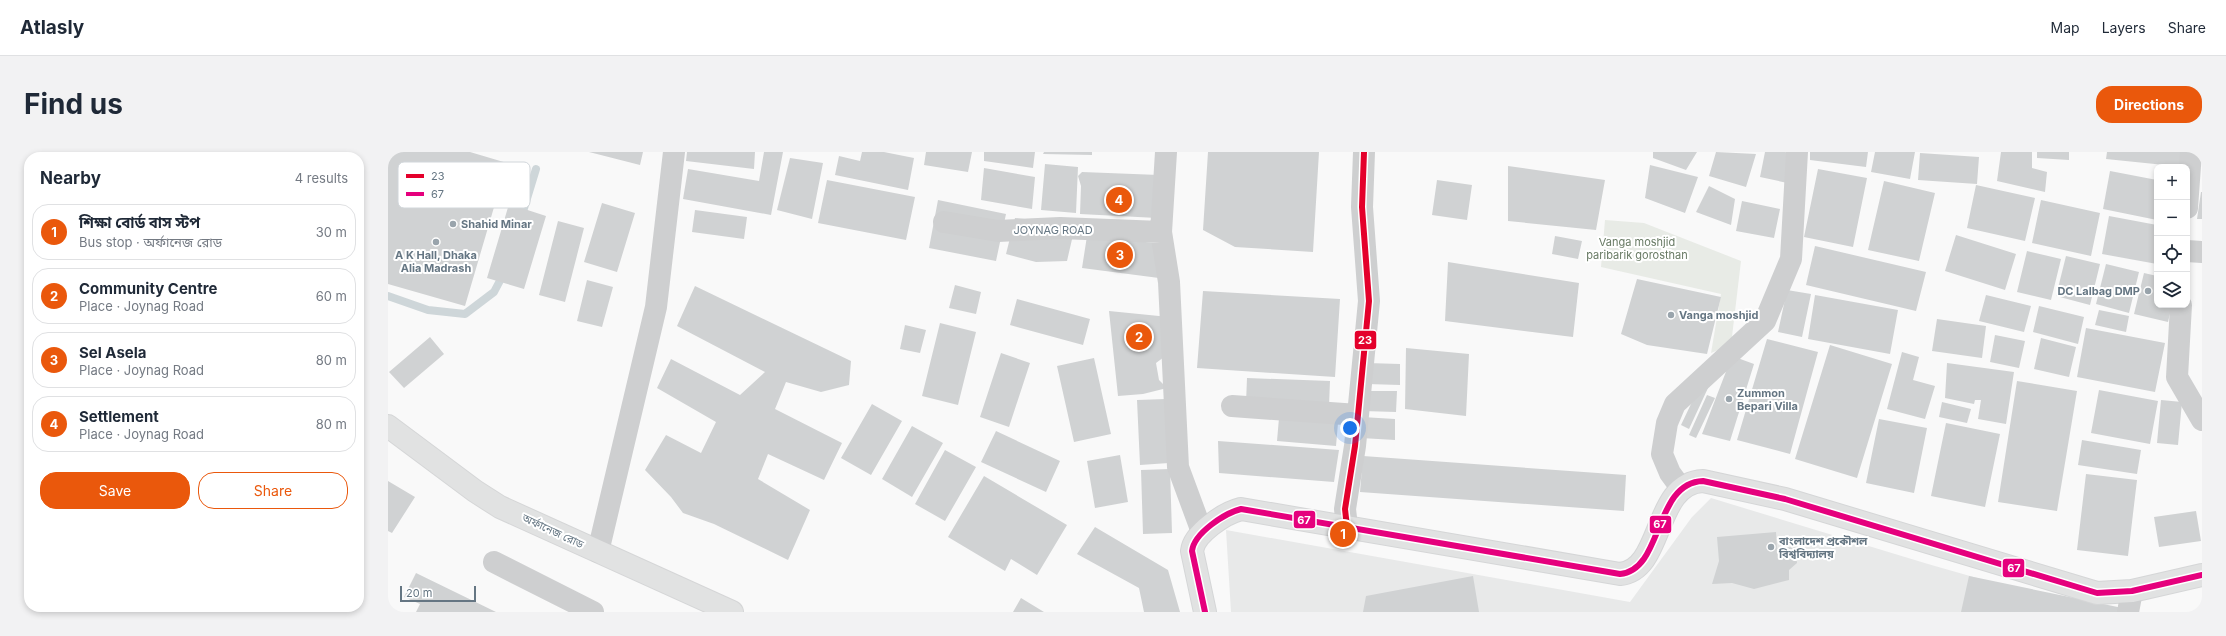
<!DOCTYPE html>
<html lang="en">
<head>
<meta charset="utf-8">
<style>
  body { margin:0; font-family:Inter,"Noto Sans Bengali",sans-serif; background:#f2f2f3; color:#1f2937 }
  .controls { position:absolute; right:12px; top:12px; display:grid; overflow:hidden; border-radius:8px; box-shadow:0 2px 6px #0003 }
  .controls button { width:36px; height:36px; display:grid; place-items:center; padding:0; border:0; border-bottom:1px solid #e0e1e3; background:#fff; color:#1f2937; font:20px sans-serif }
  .scale { position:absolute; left:12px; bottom:10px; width:76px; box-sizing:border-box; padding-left:4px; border:2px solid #657683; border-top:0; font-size:11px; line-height:14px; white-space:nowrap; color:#657683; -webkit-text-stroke:3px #fff; paint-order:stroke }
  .you { position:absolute; left:962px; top:276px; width:14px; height:14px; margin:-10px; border:3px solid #fff; border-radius:50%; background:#1a73e8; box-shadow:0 0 0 6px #1a73e833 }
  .badge { display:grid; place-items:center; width:26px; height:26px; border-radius:50%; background:#ea580c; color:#fff; font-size:13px; font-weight:700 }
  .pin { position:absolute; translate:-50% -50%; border:2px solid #fff; box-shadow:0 1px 4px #0006 }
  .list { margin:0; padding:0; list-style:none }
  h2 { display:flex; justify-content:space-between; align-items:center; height:52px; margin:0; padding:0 16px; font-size:17px }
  h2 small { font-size:13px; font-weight:400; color:#747a83 }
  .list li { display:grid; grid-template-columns:26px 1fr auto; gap:12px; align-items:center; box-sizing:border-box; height:56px; margin:0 8px 8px; padding:0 8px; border:1px solid #e0e1e3; border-radius:16px }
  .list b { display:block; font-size:15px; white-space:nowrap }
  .list p { margin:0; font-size:13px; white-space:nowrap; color:#747a83 }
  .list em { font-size:13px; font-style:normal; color:#747a83 }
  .actions { display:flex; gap:8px; padding:12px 16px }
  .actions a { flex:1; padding:9px 0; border:1px solid #ea580c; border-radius:16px; text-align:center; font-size:14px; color:#ea580c }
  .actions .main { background:#ea580c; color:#fff }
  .icon { flex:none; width:22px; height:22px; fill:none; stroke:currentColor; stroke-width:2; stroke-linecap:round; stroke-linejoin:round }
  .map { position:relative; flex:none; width:1814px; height:460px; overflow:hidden; border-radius:16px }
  header { display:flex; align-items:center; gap:24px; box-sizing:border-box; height:56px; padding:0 20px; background:#fff; border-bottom:1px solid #e0e1e3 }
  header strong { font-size:19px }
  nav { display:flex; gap:22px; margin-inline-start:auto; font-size:14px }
  .intro { display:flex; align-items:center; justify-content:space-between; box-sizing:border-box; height:96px; padding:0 24px }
  h1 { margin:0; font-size:28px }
  .button { padding:10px 18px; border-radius:16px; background:#ea580c; color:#fff; font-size:14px; font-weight:700 }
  main { display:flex; gap:24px; padding:0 24px }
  aside { flex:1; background:#fff; border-radius:16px; box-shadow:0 2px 6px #0003 }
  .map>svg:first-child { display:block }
</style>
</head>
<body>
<header>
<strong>Atlasly</strong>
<nav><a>Map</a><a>Layers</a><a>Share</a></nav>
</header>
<div class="intro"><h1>Find us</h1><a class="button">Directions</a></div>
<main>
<aside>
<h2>Nearby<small>4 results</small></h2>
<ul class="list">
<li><span class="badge">1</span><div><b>শিক্ষা বোর্ড বাস স্টপ</b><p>Bus stop · অর্ফানেজ রোড</p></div><em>30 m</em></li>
<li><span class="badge">2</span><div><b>Community Centre</b><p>Place · Joynag Road</p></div><em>60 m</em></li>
<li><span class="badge">3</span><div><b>Sel Asela</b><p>Place · Joynag Road</p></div><em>80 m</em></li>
<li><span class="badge">4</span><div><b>Settlement</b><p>Place · Joynag Road</p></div><em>80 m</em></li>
</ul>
<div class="actions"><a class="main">Save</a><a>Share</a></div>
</aside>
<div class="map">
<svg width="1814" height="460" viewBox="0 0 1814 460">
  <rect width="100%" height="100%" fill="#f9f9f9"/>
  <path fill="#e8e9e9" d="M1323 346 1540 412 1708 460H843L838 378 1242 450 1304 365Z"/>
  <path fill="#e8ebe6" d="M1217 68 1256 71 1353 109 1343 193 1323 201 1333 142 1213 115Z"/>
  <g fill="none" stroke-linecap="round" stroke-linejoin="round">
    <path stroke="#ced6d9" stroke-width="8" d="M133 66 148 17
      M0 144 40 158
      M40 158 77 162 106 140 116 121"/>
  </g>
  <path fill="#d0d2d3" d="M0 0H82L119 11 77 154 0 132Z
    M201 0H255L252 13Z
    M299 0H367L366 17 298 9Z
    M376 0H395L383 63 295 47 300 17 371 29Z
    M474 0H496L526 6 520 38 447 23 451 4 472 9Z
    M538 0H584L580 20 536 13Z
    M596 0H647L645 16 596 9Z
    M656 0H704V3L655 2Z
    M820 0H931L925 100 847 95 815 78Z
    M1265 0H1309L1298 18 1265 6Z
    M1328 0 1368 2 1358 35 1321 24Z
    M1377 0H1397L1415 4 1409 33 1372 25Z
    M1422 0H1480L1478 15 1422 8Z
    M1487 0H1527L1522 27 1483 20Z
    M1613 0H1644V16L1659 20 1657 40 1609 29Z
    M1649 0H1681V8L1649 6Z
    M1719 0H1798L1796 15 1718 7Z
    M1532 1 1591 5 1589 32 1530 28Z
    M402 6 435 11 424 67 389 58Z
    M657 12 690 15 688 61 653 58Z
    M1262 13 1310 25 1297 61 1257 46Z
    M1120 14 1217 28 1208 78 1120 69Z
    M596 16 647 25 644 57 593 48Z
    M1430 17 1479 26 1465 95 1416 85Z
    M1722 19 1769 28V68L1715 57Z
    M694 20 771 23 769 66 692 62 693 34 690 24Z
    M439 28 527 45 518 88 430 71Z
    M1049 28 1084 33 1079 68 1044 63Z
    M1496 29 1547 41 1531 109 1480 98Z
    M1588 33 1647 46 1637 89 1579 76Z
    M1321 34 1347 47 1343 73 1308 60Z
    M1813 40H1814V67H1809Z
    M550 48 618 62 608 109 541 96Z
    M1653 48 1712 61 1703 104 1644 91Z
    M1354 49 1392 57 1386 86 1348 79Z
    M214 51 247 61 229 120 196 110Z
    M121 52 158 64 136 137 99 126Z
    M307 58 359 65 356 87 304 80Z
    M1721 64 1769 73V112L1714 102Z
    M627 66 672 71 685 83 679 109 648 110 618 102Z
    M170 69 196 76 177 150 151 143Z
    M1568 83 1628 102 1617 138 1557 119Z
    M699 84 767 91 771 126 694 116Z
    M1167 84 1194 89 1190 107 1164 102Z
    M1427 94 1538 120 1528 159 1418 133Z
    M1639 99 1673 107 1663 148 1629 140Z
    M1678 104 1712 112 1702 153 1668 144Z
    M1060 110 1191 131 1185 185 1057 169Z
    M1718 112 1751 120 1741 161 1708 152Z
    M1756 121 1769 124V153H1784L1780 170 1746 162Z
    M1249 127 1333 145 1319 202 1259 193 1233 182Z
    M199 128 225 135 214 175 189 169Z
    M567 133 593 140 588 162 561 156Z
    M307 134 463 209 461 233 433 240 398 230 387 257 454 291 436 328 380 302 370 327 422 358 400 408 326 372 295 361 283 345 257 318 278 283 313 301 328 270 269 236 283 207 352 243 377 220 289 174Z
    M1399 138 1423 142 1414 185 1390 180Z
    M815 139 952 147 947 225 809 216Z
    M1427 143 1510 158 1502 202 1420 187Z
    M1598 143 1643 154 1636 180 1591 169Z
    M629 147 702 167 695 193 622 173Z
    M1651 154 1696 165 1690 192 1645 180Z
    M1711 158 1741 164 1738 180 1707 173Z
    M721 159 781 165 776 205 768 211 771 228 779 236 755 242 730 244Z
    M1549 167 1598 174 1594 206 1544 199Z
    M552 171 588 180 570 253 534 244Z
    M517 173 538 178 532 201 512 197Z
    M1698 176 1777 191 1767 240 1689 225Z
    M1607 183 1637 189 1631 216 1602 210Z
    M42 185 56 202 16 236 1 220Z
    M1653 186 1688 195 1681 225 1646 217Z
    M1379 187 1430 200 1402 302 1349 288Z
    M1442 193 1504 212 1469 326 1407 307Z
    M1018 196 1081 202 1078 264 1017 257Z
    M1514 200 1531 205 1525 228 1547 234 1537 267 1499 257Z
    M613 201 642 211 621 275 592 265Z
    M1344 204 1366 212 1342 289 1314 282Z
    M706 206 723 282 686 290 669 214Z
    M979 211 1012 212V233L979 232Z
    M1559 211 1626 220 1618 272 1590 267 1593 248H1587L1586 252 1557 246Z
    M859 226 942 229 941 254 858 251Z
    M1629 229 1689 239 1669 359 1610 350Z
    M1312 233 1320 236 1301 277 1293 273Z
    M1711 238 1770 249 1762 292 1703 281Z
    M976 239H1009L1008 260 975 259Z
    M1319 243 1327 246 1308 286 1301 283Z
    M778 247 781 311 752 313 749 248Z
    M1773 248 1794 250 1790 293 1769 291Z
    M1554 250 1583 257 1579 271 1551 265Z
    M484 252 514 269 483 323 453 306Z
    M974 265 1007 267V288L973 286Z
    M891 266 950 271 948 294 889 289Z
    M1491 267 1539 276 1526 341 1478 331Z
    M1558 271 1612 282 1597 355 1543 344Z
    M524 274 555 291 524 345 494 327Z
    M608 279 672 309 658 340 593 310Z
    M1694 288 1753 298 1749 322 1690 313Z
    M830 289 951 298 946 330 831 321Z
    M557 298 588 315 557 369 527 352Z
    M732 303 740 350 707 356 699 309Z
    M975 304 1238 323 1236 359 972 340Z
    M782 317 784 381 755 382 753 318Z
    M1698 322 1749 328 1740 404 1689 398Z
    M596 324 679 373 649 423 623 407 617 419 560 385Z
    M0 329 27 345 4 381 0 379Z
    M1808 359 1813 389 1771 395 1766 365Z
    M707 375 780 418 792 460H756L751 436 689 402Z
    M1388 380 1389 396 1407 395 1409 411 1401 418V428L1366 437 1344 431 1324 432 1331 409 1329 385Z
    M28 421 108 460H28L32 452 16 445Z
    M1085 424 1091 460H975L978 444Z
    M1581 424 1749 459V460H1573Z
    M633 446 656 460H625Z"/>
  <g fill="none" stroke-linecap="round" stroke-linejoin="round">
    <defs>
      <path id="secondary" d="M0 274 87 339 112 355 344 460
        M817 460 804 399C806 381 837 361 853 357L1232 422C1276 418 1265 331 1315 329L1397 347 1709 441 1744 439 1814 423"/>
    </defs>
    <use href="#secondary" stroke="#d5d6d7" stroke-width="24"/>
    <path stroke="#cecfd0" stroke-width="22" d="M778 0 773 80 781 130 790 315 814 380
      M1799 56 1803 0
      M556 70 610 79 672 76 773 80
      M1799 99 1814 100
      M1793 153 1789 225 1814 268
      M844 254 970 263
      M1293 336 1282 321 1274 302 1279 271 1287 252 1377 169 1403 107 1409 0
      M959 375 957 357 967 294 981 149 974 55 976 0
      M210 400 268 155 286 0
      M106 410 205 460
      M1740 460 1744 439"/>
    <use href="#secondary" stroke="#e1e2e2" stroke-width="22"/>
    <defs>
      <path id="bus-1" d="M959 375 957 357 967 294 981 149 974 55 976 0"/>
      <path id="bus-2" d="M817 460 804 399C806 381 837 361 853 357L1232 422C1276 418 1265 331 1315 329L1397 347 1709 441 1744 439 1814 423"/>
    </defs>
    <use href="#bus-1" stroke="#fff" stroke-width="9"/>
    <use href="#bus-2" stroke="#fff" stroke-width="9"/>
    <use href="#bus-1" stroke="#e4002b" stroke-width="6"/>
    <use href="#bus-2" stroke="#e5007d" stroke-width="6"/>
  </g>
  <g fill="#99a4ac" stroke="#fff" stroke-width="1.5">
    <circle cx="65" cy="72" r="4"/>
    <circle cx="48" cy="90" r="4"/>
    <circle cx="1760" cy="139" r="4"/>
    <circle cx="1283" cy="163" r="4"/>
    <circle cx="1341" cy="247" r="4"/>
    <circle cx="1383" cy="395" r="4"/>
  </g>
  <g text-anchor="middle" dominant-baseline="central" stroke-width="4" stroke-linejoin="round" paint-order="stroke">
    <g font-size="11" font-weight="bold" fill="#657683" stroke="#fff" text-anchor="start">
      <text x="73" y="72">Shahid Minar</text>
      <text x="48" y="103" text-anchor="middle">A K Hall, Dhaka<tspan x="48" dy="13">Alia Madrash</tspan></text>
      <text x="1752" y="139" text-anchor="end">DC Lalbag DMP</text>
      <text x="1291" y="163">Vanga moshjid</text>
      <text x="1349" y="241">Zummon<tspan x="1349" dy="13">Bepari Villa</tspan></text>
      <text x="1391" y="389">বাংলাদেশ প্রকৌশল<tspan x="1391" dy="13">বিশ্ববিদ্যালয়</tspan></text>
    </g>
    <g font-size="11" fill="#657683" stroke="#fff">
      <text x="665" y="78">JOYNAG ROAD</text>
      <text transform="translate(165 379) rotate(25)">অর্ফানেজ রোড</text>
    </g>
    <g font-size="11" fill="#687a64" stroke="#fff">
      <text x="1249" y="90">Vanga moshjid<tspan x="1249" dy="13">paribarik gorosthan</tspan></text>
    </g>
  </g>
  <rect x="10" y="10" width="132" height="46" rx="6" fill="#fff" stroke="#d1d6da" stroke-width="1"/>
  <rect x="18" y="22" width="18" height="4" fill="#e4002b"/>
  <rect x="18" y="40" width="18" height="4" fill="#e5007d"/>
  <g font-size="11" fill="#657683">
    <text x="43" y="28">23</text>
    <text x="43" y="46">67</text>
  </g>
  <g stroke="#fff" stroke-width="1.5">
    <rect x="966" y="178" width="23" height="20" rx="4" fill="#e4002b"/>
    <rect x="905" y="358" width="23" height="19" rx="4" fill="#e5007d"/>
    <rect x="1261" y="363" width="23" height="19" rx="4" fill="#e5007d"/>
    <rect x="1614" y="406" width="23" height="20" rx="4" fill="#e5007d"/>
  </g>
  <g font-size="11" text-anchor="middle" font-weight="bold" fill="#fff">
    <text x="977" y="192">23</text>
    <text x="916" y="372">67</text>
    <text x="1272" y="376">67</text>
    <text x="1626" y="420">67</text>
  </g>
</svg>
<div class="controls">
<button>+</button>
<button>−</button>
<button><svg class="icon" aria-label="locate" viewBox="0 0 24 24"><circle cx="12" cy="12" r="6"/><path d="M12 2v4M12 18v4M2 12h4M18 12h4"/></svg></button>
<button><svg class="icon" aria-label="layers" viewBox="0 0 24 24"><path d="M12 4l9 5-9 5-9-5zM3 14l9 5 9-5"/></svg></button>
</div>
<div class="scale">20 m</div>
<div class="you"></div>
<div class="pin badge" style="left:955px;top:382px">1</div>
<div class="pin badge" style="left:751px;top:185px">2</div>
<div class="pin badge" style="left:732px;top:103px">3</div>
<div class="pin badge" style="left:731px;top:48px">4</div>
</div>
</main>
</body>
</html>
